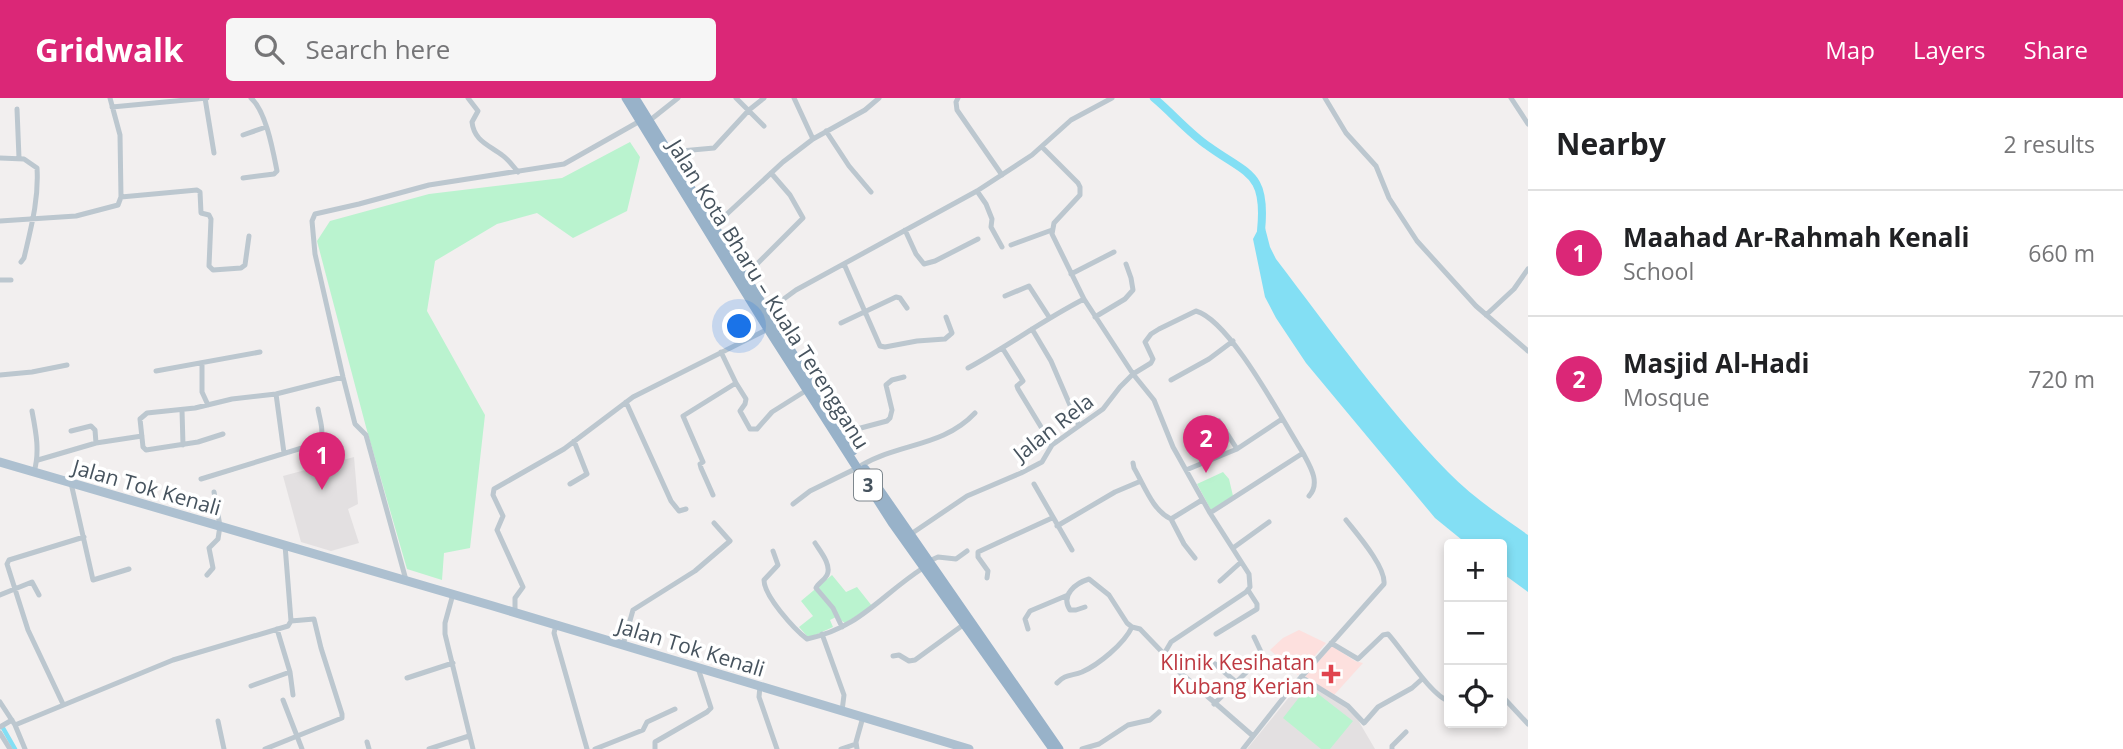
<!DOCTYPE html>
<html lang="en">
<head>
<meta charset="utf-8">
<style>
  body { margin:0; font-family:"Open Sans",sans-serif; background:#f6f6f6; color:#202124 }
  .controls { position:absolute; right:21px; bottom:21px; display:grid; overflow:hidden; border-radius:7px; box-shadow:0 4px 10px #0003 }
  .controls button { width:63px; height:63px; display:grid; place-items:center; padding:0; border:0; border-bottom:2px solid #e0e0e0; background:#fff; color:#202124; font:35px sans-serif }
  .you { position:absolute; left:740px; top:229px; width:24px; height:24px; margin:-18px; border:5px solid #fff; border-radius:50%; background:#1a73e8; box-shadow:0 0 0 10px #1a73e833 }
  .badge { display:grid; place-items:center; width:46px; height:46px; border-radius:50%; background:#db2777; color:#fff; font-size:23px; font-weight:700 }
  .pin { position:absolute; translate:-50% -58px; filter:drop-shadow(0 2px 4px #0008) }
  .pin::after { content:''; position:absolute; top:37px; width:24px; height:21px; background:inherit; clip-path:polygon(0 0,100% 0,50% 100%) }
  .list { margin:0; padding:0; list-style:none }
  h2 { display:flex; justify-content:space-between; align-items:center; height:91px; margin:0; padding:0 28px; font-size:30px }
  h2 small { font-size:23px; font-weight:400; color:#757577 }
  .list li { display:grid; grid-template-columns:46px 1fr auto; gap:21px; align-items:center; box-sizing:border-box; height:126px; padding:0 28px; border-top:2px solid #e0e0e0 }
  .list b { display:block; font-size:26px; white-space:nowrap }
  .list p { margin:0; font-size:23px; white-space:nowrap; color:#757577 }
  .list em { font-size:23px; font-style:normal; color:#757577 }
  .icon { flex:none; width:38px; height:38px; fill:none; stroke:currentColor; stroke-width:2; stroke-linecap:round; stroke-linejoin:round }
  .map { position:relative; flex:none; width:1528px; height:651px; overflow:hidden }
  header { display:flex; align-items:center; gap:42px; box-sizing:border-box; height:98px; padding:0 35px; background:#db2777; color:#fff }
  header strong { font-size:33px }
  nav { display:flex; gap:38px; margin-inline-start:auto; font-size:24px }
  .search { width:490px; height:63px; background:#f6f6f6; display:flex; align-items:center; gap:18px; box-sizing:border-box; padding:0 24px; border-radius:7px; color:#757577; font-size:26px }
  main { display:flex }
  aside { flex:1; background:#fff }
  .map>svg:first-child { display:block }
</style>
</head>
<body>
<header>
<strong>Gridwalk</strong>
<div class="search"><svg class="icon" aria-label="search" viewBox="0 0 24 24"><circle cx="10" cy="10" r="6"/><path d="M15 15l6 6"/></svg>Search here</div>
<nav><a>Map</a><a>Layers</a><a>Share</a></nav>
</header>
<main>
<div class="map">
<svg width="1528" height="651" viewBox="0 0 1528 651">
  <rect width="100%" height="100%" fill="#f2efef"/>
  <path fill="#e3e0e1" d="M354 359 358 406 348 411 359 445 331 453 301 444 283 378Z
    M1303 582 1348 610 1355 617 1375 651H1247Z"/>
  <path fill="#fde0de" d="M1299 532 1326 545 1298 577 1270 552 1283 540Z
    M1332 548 1355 563 1363 565 1334 597 1305 579Z"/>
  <path fill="#baf3cf" d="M630 44 640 59 627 113 573 140 537 115 497 126 435 163 427 213 485 317 470 450 444 455 442 482 407 471 366 329 317 143 330 123 429 96 562 80Z
    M1223 374 1229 381 1233 398 1211 412 1197 386Z
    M832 477 846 494 857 489 872 508 845 525 836 519 830 522 833 529 813 538H807L799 529 813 518 801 503Z
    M1308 588 1353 623 1330 651H1321L1283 620Z"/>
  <path fill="#83dff4" d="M1263 122 1270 149 1276 161C1331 233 1385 309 1448 374 1471 398 1501 418 1528 437V494L1502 475V446H1467L1435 420 1306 265 1276 220 1265 199 1253 141Z"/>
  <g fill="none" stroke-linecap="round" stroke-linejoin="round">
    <path stroke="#83dff4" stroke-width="4.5" d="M3 630 15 651"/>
    <path stroke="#83dff4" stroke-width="8" d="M1154 0C1171 14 1190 36 1208 48 1248 77 1267 74 1261 133"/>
    <path stroke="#bcc7cf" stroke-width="5" d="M205 0 214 55
      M468 0 478 13 472 24C474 43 489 47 502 57 508 61 513 68 518 74
      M736 0 764 28
      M794 0 813 41
      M958 0 956 4 957 12 1002 77
      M1325 0 1346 35 1376 68 1389 100 1417 143 1476 208 1528 253
      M1511 0 1528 26
      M112 9 207 0
      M17 11 19 60
      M649 23 678 0
      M826 33 849 68 871 94
      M243 37 266 29
      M1042 49 1078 85 1080 89V97L1054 125 1052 136 1084 201 1133 276 1154 302 1173 349 1210 415
      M670 56 681 53 714 50 749 12 764 0
      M0 60 24 61 37 70C39 101 31 130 24 160L21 164
      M243 80 274 76 277 73C273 53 266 13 251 0
      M977 93 986 106 992 121 991 129 1002 149
      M121 99 197 92 200 94 201 115 209 117 211 121 209 168 213 172 241 170 245 167 249 138
      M0 123 76 118 118 107 121 99 120 37 110 0
      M714 128 783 64 813 41 865 12 879 0
      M905 132 916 156 924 166 935 163 978 141
      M1011 147 1052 132
      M844 166 880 248 885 249 917 243 945 241 952 235 946 219
      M1071 176 1114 154
      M745 178 803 120 790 97 771 75
      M0 182H11
      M1005 198 1029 188 1049 219
      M766 214 796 192 977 93 1032 57 1071 22 1112 0
      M1486 217 1514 191 1528 171
      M1095 219 1125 201 1133 192 1131 180 1126 166
      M841 225 896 199 900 200 907 210
      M1032 231 1051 263 1079 328
      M1003 251 1023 283 1017 288 1018 291 1052 347
      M721 254 736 285 746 301 745 306 740 313 750 331H757L772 314 807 292
      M202 265V294L208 307
      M968 270C1008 248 1043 222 1084 201
      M156 273 260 254
      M0 277 32 274 67 267
      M1171 282 1209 261 1233 243
      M276 296 284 355
      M626 304 671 403 679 413 686 411
      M182 312 183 347
      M32 313C36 334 40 354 34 374
      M1219 323 1237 351
      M71 333 91 328 95 332 96 345
      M842 335 887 323 890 320 892 312 886 287 892 282 904 279
      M223 336 198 344 146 352 143 349 140 321 147 315 195 310 232 301 276 296 343 279
      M38 362 96 345 142 338
      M1133 365 1134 370C1144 387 1153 413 1171 421L1202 402
      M862 367C899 345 943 349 975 315
      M1186 372 1237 351 1282 321
      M201 381 315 346C327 338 320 324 318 311
      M71 385 93 482 129 471
      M570 386 587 376 574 343
      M1034 386 1072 452
      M713 397 701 370 700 366 703 364 683 318 736 285
      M793 406 810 393 857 370
      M1171 421 1184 446 1195 460
      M1057 428 1115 394 1141 383
      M911 436 967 398 1021 375 1042 364 1052 347 1103 311 1120 289 1133 276 1151 265 1153 261 1145 244 1151 236 1159 231 1196 213C1231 223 1282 322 1303 355 1310 368 1321 385 1309 398
      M815 445C820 453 832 467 827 477 824 483 818 485 816 490L833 510 842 529
      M1233 450 1269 424
      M773 453 778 467 764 482C764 498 794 531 807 541 860 530 881 497 923 470
      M927 464 938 459 956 461 967 453
      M207 477 213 470 209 450 218 441 220 428 214 394
      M987 480 988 473 978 459V454L1052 420
      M406 482 366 337 355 326 343 279 315 156 312 123 315 116 359 106 429 87 564 66 640 23
      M1220 483 1241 464
      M453 496 445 525V536L473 651
      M0 497 32 484 39 497
      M1085 509 1076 512H1070C1060 497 1076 485 1089 481L1109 497 1127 525 1132 529 1140 531 1164 556
      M515 514V500L523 489 497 432 503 418 493 397 494 391 564 351 633 299 768 231
      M556 527 554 535 587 651
      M277 531 290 574 293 597
      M1028 531 1025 521 1030 513 1068 497
      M822 536 844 597 842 613
      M1216 536 1257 511V506L1248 492
      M1331 545 1358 561 1383 537 1388 536C1402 551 1432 599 1449 603
      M623 547 633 512 695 473 730 443 714 425
      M893 558 899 557 909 563 915 562 963 527
      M1215 566 1237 585
      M1301 579 1348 608 1364 625 1378 609 1412 590 1422 581
      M407 580 453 565
      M1057 585C1065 576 1072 578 1082 574 1098 567 1124 546 1132 529
      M251 588 290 574
      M760 588 759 599 777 651
      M1502 598 1528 626
      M283 602 302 651
      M0 604 15 627 25 651
      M63 606 28 532 7 466 9 462 84 439
      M1214 606 1263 558 1254 539
      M218 623 224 651
      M15 627 173 562 288 528 291 523 285 447
      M0 629 12 622
      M0 635 10 651
      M1253 638 1168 564 1164 556 1171 544 1246 494 1250 489 1249 476 1210 415 1303 355
      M367 644 369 651
      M265 651 342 620V616L321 550 314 521 291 523
      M429 651 469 638
      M595 651 643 632 647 624 675 611
      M655 651V644L707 614 711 610 698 570
      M841 651 856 646
      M857 651 856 644 863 619
      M1082 651 1099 646 1128 627 1150 622 1159 614
      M1243 651 1288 594 1384 486C1386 469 1357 436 1346 422
      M1392 651V648L1406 634"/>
    <path stroke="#adc0d0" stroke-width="9" d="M0 364 493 508 969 651"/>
    <path stroke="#98b2c9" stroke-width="9" d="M626 0 768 231 893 426 1053 651
      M635 0 853 353
      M865 371 1059 651"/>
  </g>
  <path fill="#e0444e" stroke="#fff" stroke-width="2.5" d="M1327.5 565.5h7v7h7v7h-7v7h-7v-7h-7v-7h7z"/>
  <g text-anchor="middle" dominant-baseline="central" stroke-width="7" stroke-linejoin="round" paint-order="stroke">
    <rect fill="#fff" stroke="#7e878e" stroke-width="2" x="854" y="371.5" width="28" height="31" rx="5"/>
    <g font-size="19" font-weight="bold" fill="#46535e">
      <text x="868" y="387">3</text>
    </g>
    <g font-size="21" fill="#46535e" stroke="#fff">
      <text transform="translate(769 196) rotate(58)">Jalan Kota Bharu – Kuala Terengganu</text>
      <text transform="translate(1053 329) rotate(-38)">Jalan Rela</text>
      <text transform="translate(147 389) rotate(16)">Jalan Tok Kenali</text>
      <text transform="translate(691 549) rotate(17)">Jalan Tok Kenali</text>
    </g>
    <g font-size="21" fill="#be3a42" stroke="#fff" text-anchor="end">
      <text x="1315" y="564">Klinik Kesihatan<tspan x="1315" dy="24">Kubang Kerian</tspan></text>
    </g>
  </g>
</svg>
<div class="controls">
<button>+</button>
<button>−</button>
<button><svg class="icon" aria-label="locate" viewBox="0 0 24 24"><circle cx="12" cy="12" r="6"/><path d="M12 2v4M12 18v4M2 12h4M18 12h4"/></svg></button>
</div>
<div class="you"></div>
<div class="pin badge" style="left:322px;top:392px">1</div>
<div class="pin badge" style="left:1206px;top:375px">2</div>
</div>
<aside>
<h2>Nearby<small>2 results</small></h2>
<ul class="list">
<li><span class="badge">1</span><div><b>Maahad Ar-Rahmah Kenali</b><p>School</p></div><em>660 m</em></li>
<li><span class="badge">2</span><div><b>Masjid Al-Hadi</b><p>Mosque</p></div><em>720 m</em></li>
</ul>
</aside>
</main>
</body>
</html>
